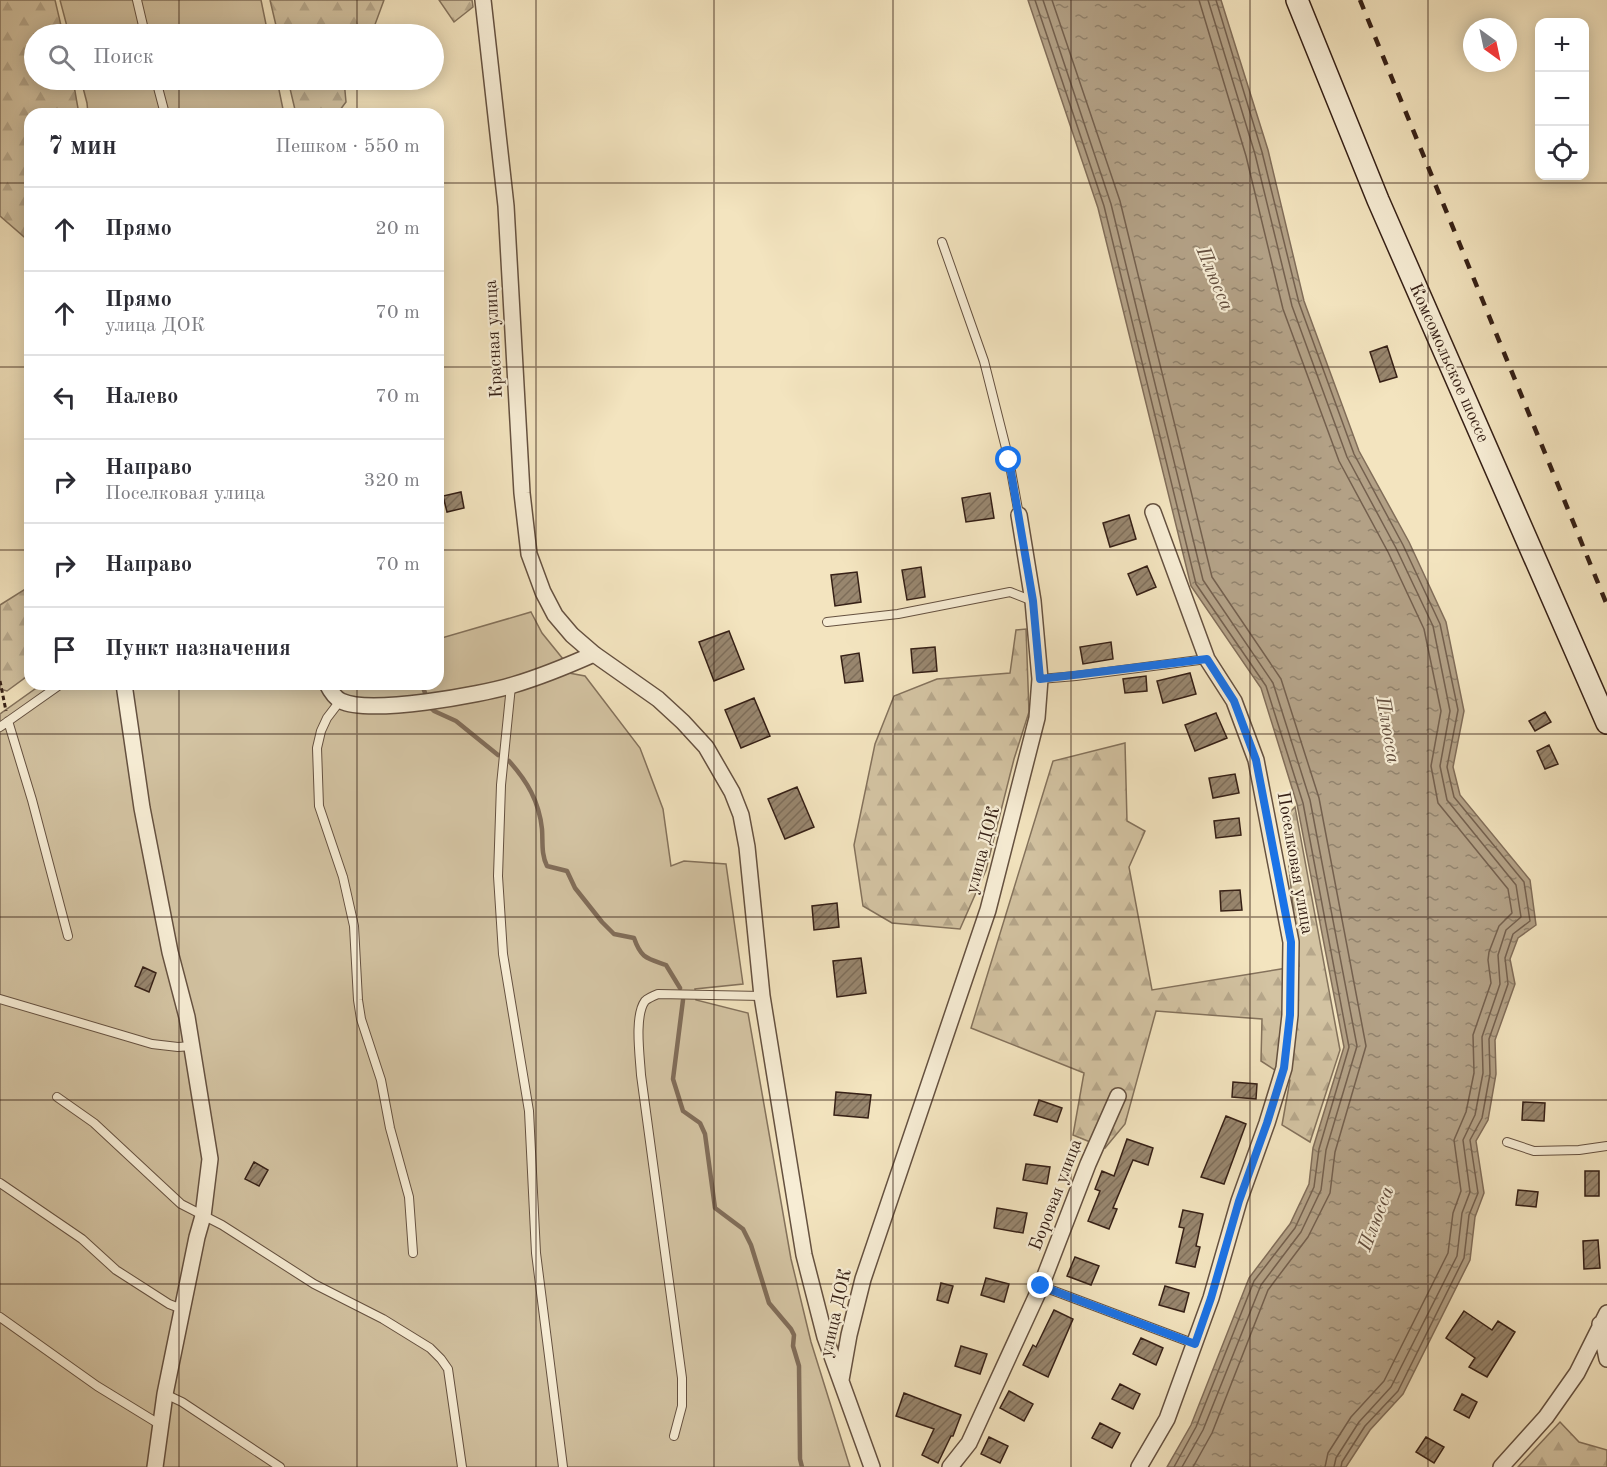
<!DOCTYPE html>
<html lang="ru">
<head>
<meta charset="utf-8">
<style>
  body { margin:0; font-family:"Old Standard TT",serif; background:#f2f2f3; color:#2b2b33 }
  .controls { position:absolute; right:18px; top:18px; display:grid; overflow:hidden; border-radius:12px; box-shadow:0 3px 15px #0003 }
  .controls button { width:54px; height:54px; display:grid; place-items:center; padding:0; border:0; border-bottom:2px solid #e1e1e2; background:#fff; color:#2b2b33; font:30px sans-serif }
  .compass { position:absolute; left:1463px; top:18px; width:54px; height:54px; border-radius:50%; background:#fff; box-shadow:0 3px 15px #0003; rotate:147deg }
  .stop { position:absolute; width:18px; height:18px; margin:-14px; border:4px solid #1a73e8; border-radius:50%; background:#fff }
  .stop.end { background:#1a73e8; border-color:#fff; box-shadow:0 2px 6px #0008 }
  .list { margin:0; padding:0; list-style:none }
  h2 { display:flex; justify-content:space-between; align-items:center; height:78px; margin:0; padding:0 24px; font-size:26px }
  h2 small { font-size:20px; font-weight:400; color:#7c7c81 }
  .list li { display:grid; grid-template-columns:39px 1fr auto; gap:18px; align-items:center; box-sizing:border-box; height:84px; padding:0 24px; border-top:2px solid #e1e1e2 }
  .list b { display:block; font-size:22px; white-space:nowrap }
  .list p { margin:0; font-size:20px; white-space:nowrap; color:#7c7c81 }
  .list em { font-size:20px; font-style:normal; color:#7c7c81 }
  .icon { flex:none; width:33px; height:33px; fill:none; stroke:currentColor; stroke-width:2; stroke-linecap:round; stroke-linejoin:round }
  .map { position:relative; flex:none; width:1607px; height:1467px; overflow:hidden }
  .search { position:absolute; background:#fff; box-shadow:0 3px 15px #0003; left:24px; top:24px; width:420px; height:66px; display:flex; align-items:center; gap:15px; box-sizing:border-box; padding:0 21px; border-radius:33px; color:#7c7c81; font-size:22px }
  .panel { position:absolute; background:#fff; box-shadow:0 3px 15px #0003; left:24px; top:108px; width:420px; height:582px; border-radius:18px }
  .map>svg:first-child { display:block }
</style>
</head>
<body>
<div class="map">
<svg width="1607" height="1467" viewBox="0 0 1607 1467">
  <defs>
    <pattern id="forest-firs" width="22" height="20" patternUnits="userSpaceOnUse" patternTransform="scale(1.5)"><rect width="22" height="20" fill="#d3c3a2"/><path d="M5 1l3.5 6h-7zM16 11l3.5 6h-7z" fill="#b6a78b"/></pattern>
    <pattern id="water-ripples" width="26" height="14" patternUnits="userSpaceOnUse" patternTransform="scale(1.5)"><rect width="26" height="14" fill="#b3a186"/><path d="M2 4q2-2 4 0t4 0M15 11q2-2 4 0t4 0" fill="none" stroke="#92836d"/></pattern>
    <pattern id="building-hatch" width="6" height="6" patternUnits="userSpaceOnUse" patternTransform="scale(1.5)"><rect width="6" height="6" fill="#98866e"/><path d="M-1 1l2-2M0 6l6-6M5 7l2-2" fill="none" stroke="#7d6d59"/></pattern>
  </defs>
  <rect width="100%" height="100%" fill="#f3e4bf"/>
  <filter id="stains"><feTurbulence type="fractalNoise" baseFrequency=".00333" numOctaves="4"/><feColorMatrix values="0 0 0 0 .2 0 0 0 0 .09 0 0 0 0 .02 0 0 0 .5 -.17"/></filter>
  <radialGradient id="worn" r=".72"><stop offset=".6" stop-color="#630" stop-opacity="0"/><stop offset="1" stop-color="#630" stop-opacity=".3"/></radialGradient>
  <path fill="url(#forest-firs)" stroke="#84725c" stroke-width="1.5" d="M0 0H55L63 34H34V80H73L79 114H30V242L0 216Z
    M270 0H384L373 30 358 34H278Z
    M439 0H472L473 7 454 22Z
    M288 80H344L346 102 337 114H296Z
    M30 586V674L7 691 0 689V605Z
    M1026 629 1029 712 1014 759 986 870 960 929 892 923 863 906 854 845 875 744 894 696 937 679 1010 673 1016 630Z
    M1125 743 1127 821 1145 831 1129 867 1152 990 1299 966 1284 818 1295 807 1340 1050 1310 1142 1282 1125 1290 1080 1261 1061 1262 1019 1156 1011 1125 1124 1105 1148 1073 1135 1084 1073 971 1028 1053 761Z
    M1560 1422 1579 1442 1607 1450V1467H1518Z"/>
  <path fill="#d3c3a2" stroke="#84725c" stroke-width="1.5" d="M60 0H261L268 34H69Z
    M81 80H277L284 114H88L87 103Z
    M531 612 542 633 563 659 569 673 585 676 640 748 663 809 671 866 684 861 726 864 743 984 695 989 696 1000 748 1013 791 1259 811 1342 850 1467H0V714L42 684H438V639Z"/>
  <path fill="url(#water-ripples)" stroke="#816d59" stroke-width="1.5" d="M1028 0H1221L1268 150 1304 301 1359 451 1409 542 1446 622 1464 711 1453 767 1460 795 1530 880 1536 925 1518 938 1510 959 1515 984 1495 1040 1496 1074 1488 1120 1476 1141 1484 1193 1475 1217 1470 1260 1403 1394 1370 1430 1346 1467H1167L1191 1425 1249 1278 1290 1224 1309 1184 1313 1148 1344 1047 1297 804 1261 688 1191 586 1098 208Z"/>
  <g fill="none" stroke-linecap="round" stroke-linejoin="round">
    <path stroke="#74604e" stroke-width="1.5" d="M1035 0 1104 206 1196 584 1266 686 1303 803 1349 1047 1319 1149 1314 1187 1295 1228 1254 1281 1196 1427 1174 1467
      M1043 0 1111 204 1203 580 1273 683 1310 800 1357 1046 1326 1150 1321 1190 1301 1232 1261 1285 1203 1430 1182 1467
      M1052 0 1120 201 1212 577 1281 679 1319 798 1366 1046 1335 1152 1330 1193 1308 1237 1268 1290 1212 1433 1193 1467
      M1199 0 1246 156 1283 309 1339 461 1388 552 1424 629 1441 711 1431 766 1438 803 1508 889 1512 913 1499 926 1489 952 1488 960 1491 983 1473 1035 1474 1073 1466 1112 1454 1140 1461 1191 1453 1213 1448 1253 1384 1381 1351 1417 1328 1453 1325 1467
      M1208 0 1255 154 1292 306 1347 457 1396 548 1433 626 1450 711 1440 766 1447 800 1516 885 1521 917 1506 930 1498 955 1500 984 1482 1037 1483 1073 1475 1115 1463 1140 1470 1192 1462 1213 1457 1256 1391 1387 1359 1422 1336 1458 1334 1467
      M1216 0 1262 152 1299 303 1354 454 1403 545 1440 624 1458 710 1447 767 1454 797 1524 882 1530 921 1513 934 1505 958 1508 984 1489 1039 1490 1074 1482 1118 1470 1140 1478 1193 1469 1215 1464 1258 1398 1391 1365 1426 1342 1462 1341 1467"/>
    <path stroke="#816d59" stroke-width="4.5" d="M422 684 425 693
      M430 707 434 711 456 721 498 755
      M509 761C527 781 539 801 542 829 543 842 541 854 547 866L567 871 575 888 602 922 614 934 634 938C641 958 646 958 666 965L680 988
      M683 1000 673 1079 683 1111 700 1123 705 1134 715 1208 743 1229 751 1245 769 1303 791 1329 794 1335 793 1346 799 1366 800 1459 802 1467"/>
  </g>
  <path fill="url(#building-hatch)" stroke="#362016" stroke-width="1.5" d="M1387 346 1397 377 1380 382 1370 352Z
    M461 492 464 508 447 512 443 496Z
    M990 493 994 518 966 522 962 498Z
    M1129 515 1136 539 1110 547 1103 523Z
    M1147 566 1156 587 1137 595 1128 574Z
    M921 567 925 597 907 600 902 570Z
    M857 572 861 602 835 606 831 575Z
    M729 631 744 669 714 681 699 642Z
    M1111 642 1113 659 1083 664 1080 647Z
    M935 647 937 671 913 673 911 649Z
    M859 653 863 681 845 683 841 656Z
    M1190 673 1196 694 1163 703 1157 681Z
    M1146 676 1147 691 1125 693 1123 679Z
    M754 698 770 736 741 748 725 710Z
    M1545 712 1551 722 1535 731 1529 721Z
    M1216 713 1227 738 1195 751 1185 725Z
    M1549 745 1558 764 1545 769 1537 751Z
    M1235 774 1239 793 1213 798 1209 778Z
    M797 787 814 827 785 839 768 799Z
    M1239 818 1241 835 1216 838 1214 821Z
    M1240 890 1242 910 1221 911 1220 891Z
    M837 903 839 927 814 930 812 906Z
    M861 958 866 993 837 997 833 961Z
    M143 967 156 973 149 992 135 986Z
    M1233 1082 1257 1084 1256 1099 1232 1097Z
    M836 1092 871 1095 868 1118 834 1115Z
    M1039 1100 1062 1108 1057 1122 1034 1115Z
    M1523 1102 1545 1103 1544 1121 1522 1120Z
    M1226 1116 1246 1124 1224 1184 1201 1177Z
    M1127 1139 1153 1148 1148 1165 1133 1160 1113 1208 1117 1209 1109 1229 1088 1221 1100 1191 1095 1189 1102 1171 1114 1176Z
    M254 1162 268 1170 259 1186 245 1179Z
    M1026 1164 1050 1167 1047 1184 1023 1180Z
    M1585 1171H1599V1196H1585Z
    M1518 1190 1538 1192 1536 1207 1516 1205Z
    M997 1208 1027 1213 1023 1233 994 1228Z
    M1183 1210 1203 1214 1196 1246 1200 1247 1195 1267 1176 1263 1184 1228 1179 1227Z
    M1598 1240 1600 1268 1584 1269 1583 1241Z
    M1075 1257 1099 1266 1091 1285 1067 1276Z
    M986 1278 1009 1284 1004 1302 981 1295Z
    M941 1283 953 1286 948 1303 937 1300Z
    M1165 1286 1189 1293 1184 1312 1159 1305Z
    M1054 1310 1073 1319 1048 1377 1023 1365 1033 1345 1036 1347Z
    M1464 1311 1492 1330 1498 1321 1515 1332 1487 1377 1469 1367 1475 1358 1446 1338Z
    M1141 1338 1163 1348 1156 1365 1133 1354Z
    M961 1346 987 1354 980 1374 955 1366Z
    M1120 1384 1140 1394 1133 1409 1112 1399Z
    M1009 1391 1033 1404 1024 1421 1000 1408Z
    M904 1393 961 1415 953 1436H951L938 1463 922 1455 934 1429 896 1416Z
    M1462 1394 1477 1402 1469 1418 1454 1410Z
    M1100 1423 1120 1433 1112 1448 1092 1438Z
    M989 1437 1008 1446 1000 1463 981 1454Z
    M1426 1437 1444 1447 1434 1463 1416 1452Z"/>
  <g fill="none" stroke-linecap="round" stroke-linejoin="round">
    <defs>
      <path id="service" d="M137 0 145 34
        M156 80 165 114
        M942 242 984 361 1009 460 1019 515
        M827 622 898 614 1010 592 1033 601
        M1040 679 1076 676 1207 659
        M511 686 501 785 498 876 503 954 529 1111 536 1253 563 1467
        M340 701 327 718 321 731 317 748 319 806 343 877 354 926 358 1000 361 1019 381 1080 390 1128 409 1197 413 1253
        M8 721 32 800 68 936
        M0 727 61 684
        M0 999 152 1044 178 1047 192 1046
        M57 1097 94 1123 181 1204 222 1225 314 1284 383 1319 430 1348 441 1359 448 1369 462 1467
        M1507 1142 1534 1151 1579 1150 1607 1146
        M0 1183 82 1239 116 1270 169 1304 182 1309
        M1041 1286 1195 1344
        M0 1317 97 1386 159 1424
        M165 1394 182 1402 280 1467
        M674 1436 682 1406V1378L641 1075C640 1057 634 1016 645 1001 648 998 653 996 658 994L762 996"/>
      <path id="minor" d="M483 0 506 206 522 493 529 554 543 592 555 615 572 635 594 654 658 699 683 722 706 747 732 792 741 815 747 847 762 996 804 1255 825 1337 872 1467
        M124 684 142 808 170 952 187 1017 210 1159 203 1216 197 1237 165 1394 155 1467
        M327 684C330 690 335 698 341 701 370 715 481 695 513 685 540 677 567 666 594 654
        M1600 1324 1607 1359
        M841 1380 849 1335 863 1279 988 910 1037 718 1040 679 1033 601 1019 515
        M950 1467 969 1443 1041 1286 1088 1164 1118 1096
        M1139 1467 1167 1419 1211 1298 1239 1201 1267 1123 1284 1068 1290 1015 1291 942 1256 760 1234 701 1207 659 1153 512
        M1501 1467 1546 1417 1577 1373 1607 1313"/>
      <path id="secondary" d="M1297 0 1378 200 1607 723"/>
    </defs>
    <use href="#service" stroke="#655140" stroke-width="10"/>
    <use href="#minor" stroke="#655140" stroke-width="18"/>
    <use href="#secondary" stroke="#362016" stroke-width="24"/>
    <path stroke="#362016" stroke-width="3" stroke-dasharray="4.5 3" stroke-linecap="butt" d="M0 681 6 711"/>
    <use href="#service" stroke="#f7edd5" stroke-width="8"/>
    <use href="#minor" stroke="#f7edd5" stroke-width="15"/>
    <use href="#secondary" stroke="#f7edd5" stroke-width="21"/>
    <path stroke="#362016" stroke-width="4.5" stroke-dasharray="10 10" stroke-linecap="butt" d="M1360 0 1607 605"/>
  </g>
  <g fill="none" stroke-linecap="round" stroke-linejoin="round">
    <path stroke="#1a73e8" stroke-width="8" d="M1009 460 1033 601 1040 679 1207 659 1234 701 1256 760 1291 942 1290 1015 1284 1068 1267 1123 1239 1201 1211 1298 1195 1344 1041 1286"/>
  </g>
  <path fill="none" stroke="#362016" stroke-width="1.5" stroke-opacity="0.55" d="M179 0V34M357 0V34M536 0V1467M714 0V1467M893 0V1467M1071 0V1467M1250 0V1467M1428 0V1467M179 80V114M357 80V114M0 183H30M438 183H1607M0 367H30M438 367H1607M0 550H30M438 550H1607M179 684V1467M357 684V1467M0 734H1607M0 917H1607M0 1100H1607M0 1284H1607"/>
  <g text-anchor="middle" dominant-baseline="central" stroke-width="4.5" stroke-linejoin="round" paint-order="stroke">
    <g font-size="18" fill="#362016" stroke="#f7edd5">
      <text transform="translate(494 339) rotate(-93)">Красная улица</text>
      <text transform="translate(1449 363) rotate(66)">Комсомольское шоссе</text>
      <text transform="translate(983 850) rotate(-75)">улица ДОК</text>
      <text transform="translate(1295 863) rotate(80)">Поселковая улица</text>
      <text transform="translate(1056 1195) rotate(-69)">Боровая улица</text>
      <text transform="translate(836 1313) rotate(-77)">улица ДОК</text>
    </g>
    <g font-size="20" font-style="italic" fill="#624d3d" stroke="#f7edd5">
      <text transform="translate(1214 279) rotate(67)">Плюсса</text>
      <text transform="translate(1387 730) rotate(80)">Плюсса</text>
      <text transform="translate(1377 1219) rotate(-69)">Плюсса</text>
    </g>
  </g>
  <rect width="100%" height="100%" filter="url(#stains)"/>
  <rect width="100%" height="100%" fill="url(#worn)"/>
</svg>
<div class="controls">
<button>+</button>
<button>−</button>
<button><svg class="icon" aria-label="locate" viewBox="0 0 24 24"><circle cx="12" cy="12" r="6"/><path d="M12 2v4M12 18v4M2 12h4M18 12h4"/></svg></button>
</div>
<svg class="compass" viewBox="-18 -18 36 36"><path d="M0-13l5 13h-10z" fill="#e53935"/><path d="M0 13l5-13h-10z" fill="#7c7c81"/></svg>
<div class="stop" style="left:1009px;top:460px"></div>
<div class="stop end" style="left:1041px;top:1286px"></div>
<div class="search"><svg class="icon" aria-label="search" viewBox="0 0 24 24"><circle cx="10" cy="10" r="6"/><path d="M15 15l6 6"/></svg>Поиск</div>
<section class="panel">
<h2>7 мин<small>Пешком · 550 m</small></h2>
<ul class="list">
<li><svg class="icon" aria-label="ahead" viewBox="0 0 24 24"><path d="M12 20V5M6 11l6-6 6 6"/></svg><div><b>Прямо</b></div><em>20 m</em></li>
<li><svg class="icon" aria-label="ahead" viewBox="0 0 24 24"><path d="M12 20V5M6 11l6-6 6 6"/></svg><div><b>Прямо</b><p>улица ДОК</p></div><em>70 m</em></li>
<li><svg class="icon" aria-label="left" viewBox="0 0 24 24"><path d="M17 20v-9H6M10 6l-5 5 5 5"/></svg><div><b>Налево</b></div><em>70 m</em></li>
<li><svg class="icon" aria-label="right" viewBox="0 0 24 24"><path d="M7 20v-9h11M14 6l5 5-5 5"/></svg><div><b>Направо</b><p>Поселковая улица</p></div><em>320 m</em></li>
<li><svg class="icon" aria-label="right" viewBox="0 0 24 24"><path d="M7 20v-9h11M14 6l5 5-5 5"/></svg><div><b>Направо</b></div><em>70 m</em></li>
<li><svg class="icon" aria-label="arrive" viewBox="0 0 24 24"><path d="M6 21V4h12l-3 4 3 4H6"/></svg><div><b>Пункт назначения</b></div></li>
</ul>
</section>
</div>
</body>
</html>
